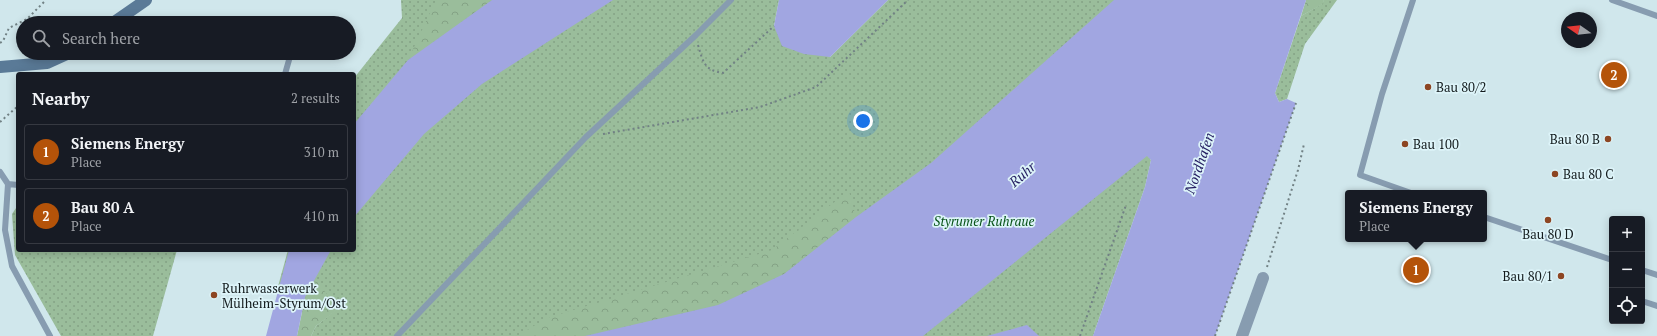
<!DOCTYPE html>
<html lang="en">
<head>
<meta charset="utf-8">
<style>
  body { margin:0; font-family:"PT Serif",serif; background:#20242c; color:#f1f3f6 }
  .controls { position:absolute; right:12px; bottom:12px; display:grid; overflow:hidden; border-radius:4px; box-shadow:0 2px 10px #0003 }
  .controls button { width:36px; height:36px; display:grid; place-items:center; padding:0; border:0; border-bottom:1px solid #363941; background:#171b24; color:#f1f3f6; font:20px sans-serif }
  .compass { position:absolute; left:1561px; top:12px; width:36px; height:36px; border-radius:50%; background:#171b24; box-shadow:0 2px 10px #0003; rotate:284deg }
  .you { position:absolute; left:863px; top:121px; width:14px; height:14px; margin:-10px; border:3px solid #fff; border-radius:50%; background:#1a73e8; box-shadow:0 0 0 6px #1a73e833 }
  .badge { display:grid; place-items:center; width:26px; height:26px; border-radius:50%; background:#b45309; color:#fff; font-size:13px; font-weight:700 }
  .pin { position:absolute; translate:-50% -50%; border:2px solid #fff; box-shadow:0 1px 4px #0006 }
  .popup { position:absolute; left:1345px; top:190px; width:142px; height:52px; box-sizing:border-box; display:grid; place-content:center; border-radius:4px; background:#171b24; filter:drop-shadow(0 1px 3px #0005); font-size:13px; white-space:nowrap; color:#9ea1a6 }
  .popup b { font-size:15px; color:#f1f3f6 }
  .popup::after { content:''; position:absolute; left:50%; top:100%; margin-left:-8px; border:8px solid transparent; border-top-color:#171b24 }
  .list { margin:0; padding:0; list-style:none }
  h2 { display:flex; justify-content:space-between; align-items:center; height:52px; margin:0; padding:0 16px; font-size:17px }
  h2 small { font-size:13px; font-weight:400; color:#9ea1a6 }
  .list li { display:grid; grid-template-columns:26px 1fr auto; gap:12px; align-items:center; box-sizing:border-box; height:56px; margin:0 8px 8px; padding:0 8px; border:1px solid #363941; border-radius:4px }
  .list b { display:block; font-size:15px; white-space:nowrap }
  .list p { margin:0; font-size:13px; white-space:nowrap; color:#9ea1a6 }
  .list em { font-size:13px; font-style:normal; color:#9ea1a6 }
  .icon { flex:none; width:22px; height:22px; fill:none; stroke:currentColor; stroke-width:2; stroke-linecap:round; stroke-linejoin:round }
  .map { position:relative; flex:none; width:1657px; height:336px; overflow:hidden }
  .search { position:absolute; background:#171b24; box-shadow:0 2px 10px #0003; left:16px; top:16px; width:340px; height:44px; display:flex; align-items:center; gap:10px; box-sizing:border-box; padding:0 14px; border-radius:22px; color:#9ea1a6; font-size:15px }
  .panel { position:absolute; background:#171b24; box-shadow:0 2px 10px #0003; left:16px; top:72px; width:340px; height:180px; border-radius:4px }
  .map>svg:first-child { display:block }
</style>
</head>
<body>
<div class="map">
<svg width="1657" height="336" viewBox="0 0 1657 336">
  <defs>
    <pattern id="grass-dots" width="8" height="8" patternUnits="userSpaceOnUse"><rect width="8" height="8" fill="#9abd9b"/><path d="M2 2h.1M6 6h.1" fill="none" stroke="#84a285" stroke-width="1.8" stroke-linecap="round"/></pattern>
    <pattern id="forest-crowns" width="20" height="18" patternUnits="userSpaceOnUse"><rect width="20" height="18" fill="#9abd9b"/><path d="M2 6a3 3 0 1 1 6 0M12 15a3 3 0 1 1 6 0" fill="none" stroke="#84a285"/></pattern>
  </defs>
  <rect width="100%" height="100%" fill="#d0e7ec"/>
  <path fill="url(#grass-dots)" d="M396 0H779L774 26 830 57 888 0H1239L1147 155 1151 160 1145 187 1093 336H311L316 326 337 309 277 290 288 250H354V78L402 18 401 0Z
    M1324 0H1337L1305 44 1287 99 1279 102 1275 93 1301 16 1322 4Z
    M18 205V250H177L153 336H61L15 255 12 214Z"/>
  <path fill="url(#forest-crowns)" d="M436 0H492L408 60Z
    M1306 0H1324L1323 4 1301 16Z
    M849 191 856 217 784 274 718 305 585 336H517L547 318 772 250Z
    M315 278 338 309 316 326 311 336H297L305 298Z"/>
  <path fill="#a1a6e1" d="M492 0H613L482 84 424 134 354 217V124L408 60Z
    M779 0H888L830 57 804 54 782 46 774 26Z
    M1114 0H1306L1275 93 1279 102 1287 99 1296 103 1215 336H1093L1145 187 1151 160 1147 156 923 336H585L718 305 784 274 856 217 931 163Z
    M289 250H331L305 297 297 336H266Z
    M1027 325 1039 336H987Z"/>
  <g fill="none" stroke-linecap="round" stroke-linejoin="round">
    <path stroke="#718184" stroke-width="2" stroke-dasharray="2 3" stroke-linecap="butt" d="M0 43 3 41 9 28 27 19 46 0
      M698 45C703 62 704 70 723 73L774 26
      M0 122 18 106
      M603 134 760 107 816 87 908 0
      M1267 267 1298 170 1304 144
      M1080 336 1126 205
      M1215 336 1296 103"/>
    <path stroke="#879cb0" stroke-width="6" d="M1612 0 1657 16
      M285 74 291 53
      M0 172 8 184 5 230 12 266 50 336
      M8 184 18 185
      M1411 193 1360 175 1382 94 1413 0
      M1484 217 1612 260
      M1642 270 1657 275
      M1642 301 1657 306
      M397 336 586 137 696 35 731 0"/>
    <path stroke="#879cb0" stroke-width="12" d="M1242 336 1263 278"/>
    <path stroke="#5a7a97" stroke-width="12" d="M113 23 146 0
      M0 67 47 63 69 53"/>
  </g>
  <g fill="#8d4623" stroke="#ddf4f9" stroke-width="1.5">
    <circle cx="1428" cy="87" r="4"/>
    <circle cx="1608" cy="139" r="4"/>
    <circle cx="1405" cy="144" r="4"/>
    <circle cx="1555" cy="174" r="4"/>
    <circle cx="1548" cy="220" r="4"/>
    <circle cx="1561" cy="276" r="4"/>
    <circle cx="214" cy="295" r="4"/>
  </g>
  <g text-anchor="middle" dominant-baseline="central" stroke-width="3.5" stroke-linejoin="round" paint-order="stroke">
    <g font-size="13" fill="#131b1d" stroke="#ddf4f9" text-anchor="start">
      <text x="1436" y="87">Bau 80/2</text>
      <text x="1600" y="139" text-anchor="end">Bau 80 B</text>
      <text x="1413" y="144">Bau 100</text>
      <text x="1563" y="174">Bau 80 C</text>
      <text x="1548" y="234" text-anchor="middle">Bau 80 D</text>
      <text x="1553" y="276" text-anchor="end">Bau 80/1</text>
      <text x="222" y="288">Ruhrwasserwerk<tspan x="222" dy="15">Mülheim-Styrum/Ost</tspan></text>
    </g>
    <g font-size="13" font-style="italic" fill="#075318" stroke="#ddf4f9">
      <text x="984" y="221">Styrumer Ruhraue</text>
    </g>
    <g font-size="14" font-style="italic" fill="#231d60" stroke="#ddf4f9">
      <text transform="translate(1199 163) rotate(-71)">Nordhafen</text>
      <text transform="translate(1022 174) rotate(-41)">Ruhr</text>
    </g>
  </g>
</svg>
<div class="controls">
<button>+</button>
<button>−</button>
<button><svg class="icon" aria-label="locate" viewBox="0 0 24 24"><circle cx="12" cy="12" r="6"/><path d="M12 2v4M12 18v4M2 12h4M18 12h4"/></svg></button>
</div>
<svg class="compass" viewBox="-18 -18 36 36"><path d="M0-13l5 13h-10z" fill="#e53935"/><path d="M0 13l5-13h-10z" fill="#9ea1a6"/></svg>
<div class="you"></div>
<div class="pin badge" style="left:1416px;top:270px">1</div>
<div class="popup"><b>Siemens Energy</b>Place</div>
<div class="pin badge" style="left:1614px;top:75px">2</div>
<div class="search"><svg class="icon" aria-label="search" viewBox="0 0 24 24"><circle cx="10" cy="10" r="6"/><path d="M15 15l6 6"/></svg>Search here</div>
<section class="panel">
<h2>Nearby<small>2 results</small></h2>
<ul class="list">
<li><span class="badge">1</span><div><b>Siemens Energy</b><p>Place</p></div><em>310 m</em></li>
<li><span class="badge">2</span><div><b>Bau 80 A</b><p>Place</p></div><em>410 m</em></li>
</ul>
</section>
</div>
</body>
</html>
